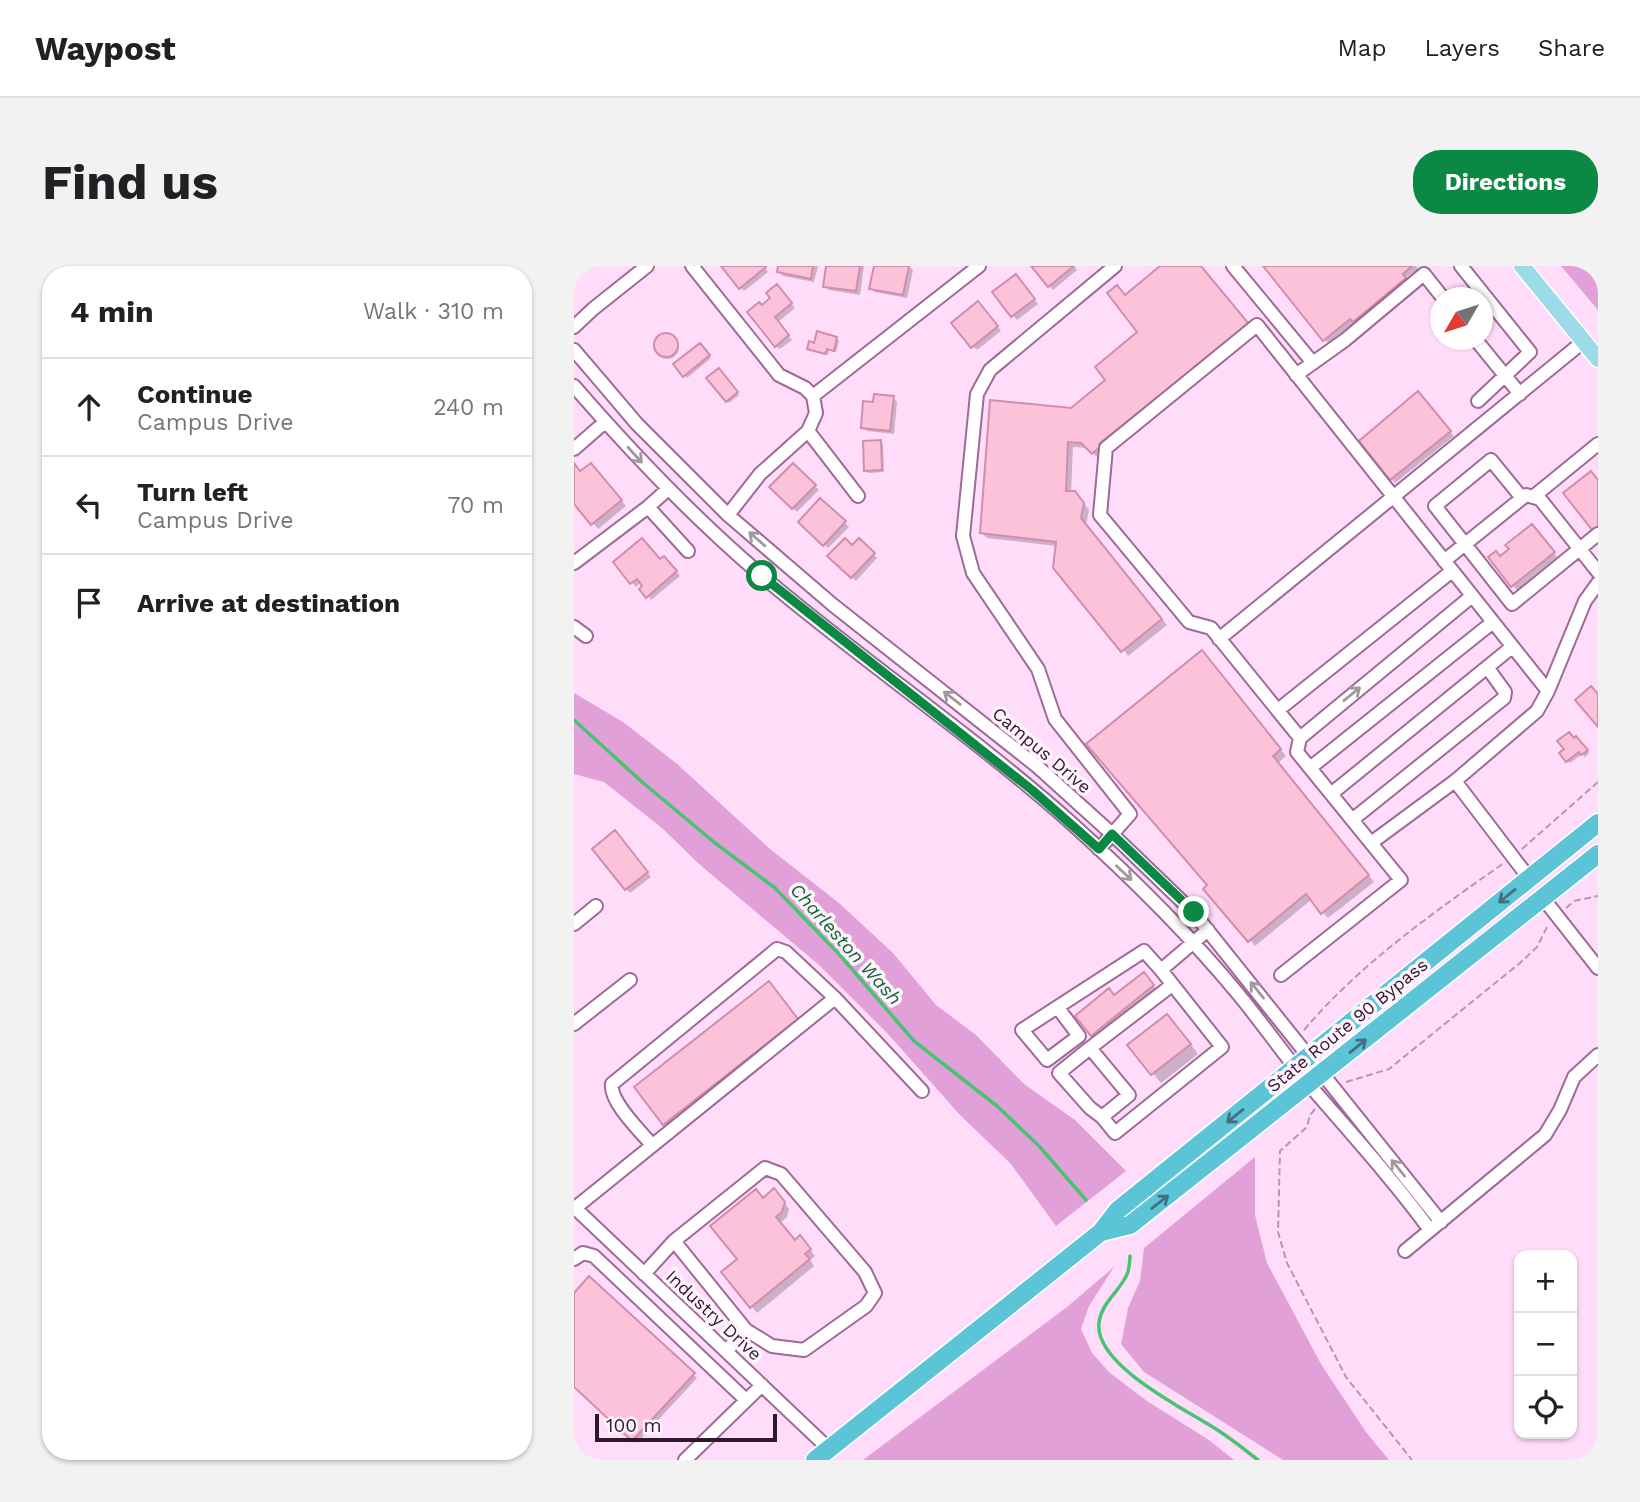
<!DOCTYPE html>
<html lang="en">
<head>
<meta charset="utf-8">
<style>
  body { margin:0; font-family:"Work Sans",sans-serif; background:#f2f2f2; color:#202124 }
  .controls { position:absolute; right:21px; bottom:21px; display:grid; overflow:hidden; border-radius:14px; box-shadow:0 2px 5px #0004 }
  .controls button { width:63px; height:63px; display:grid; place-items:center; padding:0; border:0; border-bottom:2px solid #e0e0e0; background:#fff; color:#202124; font:35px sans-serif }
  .compass { position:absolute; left:856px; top:21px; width:63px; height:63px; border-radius:50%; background:#fff; box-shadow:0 2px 5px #0004; rotate:231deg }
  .scale { position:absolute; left:21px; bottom:18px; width:182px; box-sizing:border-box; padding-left:7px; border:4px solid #2e192b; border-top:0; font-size:19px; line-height:24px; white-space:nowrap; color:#2e192b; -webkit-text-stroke:5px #fef2fc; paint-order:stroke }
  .stop { position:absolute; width:21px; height:21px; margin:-16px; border:5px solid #0b8944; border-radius:50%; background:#fff }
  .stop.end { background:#0b8944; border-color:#fff; box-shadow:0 2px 7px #0008 }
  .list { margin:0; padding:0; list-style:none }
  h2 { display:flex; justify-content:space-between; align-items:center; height:91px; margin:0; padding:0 28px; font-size:30px }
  h2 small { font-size:23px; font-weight:400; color:#757577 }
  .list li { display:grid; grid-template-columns:46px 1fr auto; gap:21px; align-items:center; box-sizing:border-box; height:98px; padding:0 28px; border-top:2px solid #e0e0e0 }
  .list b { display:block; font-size:26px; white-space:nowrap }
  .list p { margin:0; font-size:23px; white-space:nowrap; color:#757577 }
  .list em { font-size:23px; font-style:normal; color:#757577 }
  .icon { flex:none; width:38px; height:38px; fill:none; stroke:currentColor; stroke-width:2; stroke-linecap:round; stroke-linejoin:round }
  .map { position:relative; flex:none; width:1024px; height:1194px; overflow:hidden; border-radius:28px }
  header { display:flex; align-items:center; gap:42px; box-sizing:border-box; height:98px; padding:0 35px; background:#fff; border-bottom:2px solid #e0e0e0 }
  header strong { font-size:33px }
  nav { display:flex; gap:38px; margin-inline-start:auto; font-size:24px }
  .intro { display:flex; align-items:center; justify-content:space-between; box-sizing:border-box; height:168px; padding:0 42px }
  h1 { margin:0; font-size:49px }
  .button { padding:18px 32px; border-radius:28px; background:#0b8944; color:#fff; font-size:24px; font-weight:700 }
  main { display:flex; gap:42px; padding:0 42px }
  aside { flex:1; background:#fff; border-radius:28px; box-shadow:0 2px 5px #0004 }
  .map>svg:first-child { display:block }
</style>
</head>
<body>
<header>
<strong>Waypost</strong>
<nav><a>Map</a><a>Layers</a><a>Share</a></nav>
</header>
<div class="intro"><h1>Find us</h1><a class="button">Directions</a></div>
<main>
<aside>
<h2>4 min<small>Walk · 310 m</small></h2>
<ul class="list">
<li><svg class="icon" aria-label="ahead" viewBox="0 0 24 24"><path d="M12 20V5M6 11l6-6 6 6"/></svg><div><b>Continue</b><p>Campus Drive</p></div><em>240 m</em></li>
<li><svg class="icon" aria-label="left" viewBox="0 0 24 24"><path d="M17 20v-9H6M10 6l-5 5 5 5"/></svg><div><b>Turn left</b><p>Campus Drive</p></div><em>70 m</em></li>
<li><svg class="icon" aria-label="arrive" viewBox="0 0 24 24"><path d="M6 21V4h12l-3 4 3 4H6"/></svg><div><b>Arrive at destination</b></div></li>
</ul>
</aside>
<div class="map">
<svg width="1024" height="1194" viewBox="0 0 1024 1194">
  <rect width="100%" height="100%" fill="#ffdcf9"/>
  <path fill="#e1a0d8" d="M987 0H1024V44Z
    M0 427 49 456 102 497 196 583 265 637 319 687 362 739 402 769 450 818 501 854 552 905 482 960 437 898 386 849 314 768 245 699 124 597 88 562 30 516 0 508Z
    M681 891V949L693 997 747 1098 792 1166 815 1194H709L570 1106 547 1078 554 1042 566 1015 570 982Z
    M540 1001 515 1040 507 1063 518 1087 536 1107 573 1135 635 1174 660 1194H289L493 1041Z"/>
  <path fill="#0003" d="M149 0H190L194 6 170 25Z
    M206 0H244L240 16 209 10 205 6Z
    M254 0H290L286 29 255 24 251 20Z
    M302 0H335L339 4 333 32 301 26 297 22Z
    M459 0H500L503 4 479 24Z
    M588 0H626L680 64 525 193 514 182 499 181 497 227 507 233 515 244 512 259 593 359 554 390 483 280 413 272 407 266 498 144 534 115 565 66 551 31Z
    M691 0H842L844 3 831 12 835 17 784 59 781 56 754 77Z
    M446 15 464 38 443 54 421 27Z
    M207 24 221 42 204 56 218 74 206 83 202 80 188 41Z
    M408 41 427 65 403 84 399 80Z
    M81 81a12 12 0 1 1 24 0a12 12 0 1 1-24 0Z
    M262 72 265 75 262 86 255 84 254 89 235 83Z
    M125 79 137 92 113 112 102 98Z
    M145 104 165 129 155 137 135 112Z
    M319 132 323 136 320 168 293 165 288 161 300 138Z
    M848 132 880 170 821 217 787 176Z
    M306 176 309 178 310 206 294 207 292 204Z
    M0 199 7 207 23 205 52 240 24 263 0 235Z
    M219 199 245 224 223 246 198 221Z
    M247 234 275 261 254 282 226 256Z
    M961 264 983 291 943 324 916 292H927Z
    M285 274 303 292 282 315 256 290 278 281Z
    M86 295 94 296 106 310 77 334 67 316 62 321 41 297Z
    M633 392 712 490 704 497 800 616 754 652 738 633 681 680 635 619Z
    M1002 472 1015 487 1011 491 1008 488 996 497 987 488Z
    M45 571 77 611 56 627 52 623Z
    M573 712 583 724 522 772 518 768 541 731Z
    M200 723 229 760 96 864 62 822Z
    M602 759 624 788 587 817 556 780Z
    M206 930 215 943 213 951 206 957 221 976 231 977 241 990 236 994 240 1000 183 1047 149 1006 165 993 189 933Z
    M16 1013 123 1112 63 1177 0 1119V1030Z"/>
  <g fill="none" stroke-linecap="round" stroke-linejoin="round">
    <path stroke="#49c372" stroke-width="3.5" d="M0 454 67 515 141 577 201 622 264 687 340 775 423 840 465 880 512 934
      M556 990C556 995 555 1001 554 1006 547 1025 527 1036 525 1057 520 1100 615 1145 645 1165 659 1174 671 1184 684 1194"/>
  </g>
  <path fill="#fbc2da" stroke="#d18eac" stroke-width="2" d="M147 0H191L192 1 165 23Z
    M204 0H239L237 13 203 6Z
    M252 0H286L282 25 249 21Z
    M300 0H335L329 29 295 23Z
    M457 0H500L474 21Z
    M586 0H627L675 58 525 178 527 180 518 188 507 177 494 176 492 225H501L510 237 507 252 588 353 547 386 479 302 482 276 406 267 416 134 497 142 531 114 521 101 563 66 533 27 543 19 551 29Z
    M689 0H838L829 8 832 12 779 56 776 53 749 75Z
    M442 8 461 33 437 51 418 26Z
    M203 18 218 37 201 51 215 69 201 81 173 46 185 36 188 39 196 32 192 27Z
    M404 35 424 60 397 82 377 57Z
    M243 65 263 71 260 85 253 83 251 88 233 83 235 75 240 77Z
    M80 79a12 12 0 1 1 24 0a12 12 0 1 1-24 0Z
    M126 77 136 89 109 111 99 98Z
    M145 102 164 126 152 136 132 112Z
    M844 125 877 165 816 214 785 175Z
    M300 128 320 130 316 165 287 162 289 135 299 136Z
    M307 174 308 204 290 205 289 175Z
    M0 197 6 205 17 197 48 234 17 259 0 238Z
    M219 197 242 219 218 243 195 221Z
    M1017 205 1024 214V261L1019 265 989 227Z
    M246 232 272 255 249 280 224 256Z
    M958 258 981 286 937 321 914 291 922 285 926 290 935 283 931 279Z
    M68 272 86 293 90 290 103 305 72 332 65 323 68 320 63 313 56 318 39 296Z
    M271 272 278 279 285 272 301 287 277 312 253 290Z
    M628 384 707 483 699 490 795 609 747 648 732 628 674 676 629 623 633 619 512 478Z
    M1017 420 1024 428V461L1001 434Z
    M995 466 1000 472 1002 470 1014 484 1007 489 1005 486 992 496 985 487 990 483 983 475Z
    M41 564 74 606 51 624 18 583Z
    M570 706 580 719 517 770 501 750 535 722 540 729Z
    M195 715 224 753 89 859 60 821Z
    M593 748 617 778 577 809 553 779Z
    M200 922 211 936 208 946 202 951 221 974 226 969 237 983 231 988 236 993 176 1042 147 1006 163 993 136 960 182 923 189 932Z
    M15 1010 121 1107 58 1175 0 1121V1027Z"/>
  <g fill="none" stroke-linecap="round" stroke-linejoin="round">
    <defs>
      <path id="minor" d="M118 0 205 109 231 122 239 130 242 147 234 165 186 208 154 249
        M659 0 739 97
        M887 0 956 86 904 135
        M0 61 19 43 73 0
        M902 74 946 128
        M0 84 63 158 154 249 259 339 464 501 538 568 619 646 867 956
        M722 109 771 74 850 8 869 32
        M0 120C58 187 119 251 187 309 287 394 397 468 495 555 555 609 614 667 665 729 688 757 709 787 732 815 774 864 818 912 856 964
        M239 130 405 0
        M234 165 284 230
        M0 183 31 156
        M959 231 1024 178
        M948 232 917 194 861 240 938 338 1024 268
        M74 241 114 285
        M870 295 952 229 966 233 1024 306
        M0 297 74 241 94 223
        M0 361 12 370
        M645 373 1010 75
        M704 444 878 305
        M726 472 898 330
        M736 502 919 356
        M881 515 955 612
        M757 528 938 381
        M778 554 930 432 931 426 913 401
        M797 577 881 515 963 445 974 425 1011 335 1024 317
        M525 583 556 548 481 453 464 403 399 307 389 270 403 128 416 104 541 0
        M969 632 1024 702
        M0 658 22 640
        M707 709 827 614 723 486 726 472 637 362 615 356 526 249 532 182 683 59 974 425
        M484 742 505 770 473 794 448 764 570 685 587 704
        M0 758 56 714
        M516 782 598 719
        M528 851 516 842 485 807 516 782 555 829 528 851 541 867 648 781 587 704 634 664
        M78 879C67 866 35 835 38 818L203 683 212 686 261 732 348 825
        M0 941 255 1183
        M1 942 261 732
        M100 975 172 1064
        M831 985 971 869 986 844 1000 811 1024 789
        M0 993 9 987 20 990 172 1134
        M70 1008 100 975 191 902 207 908 291 1006 301 1027 292 1040 230 1084 198 1080 172 1064 152 1085
        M111 1194 188 1119"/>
      <path id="major" d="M948 0 1024 93"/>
      <path id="highway" d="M527 966 556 959 1024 588
        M241 1194 527 966 544 944 1024 557"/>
    </defs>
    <use href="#minor" stroke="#9e6a97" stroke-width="16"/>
    <use href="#major" stroke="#fff" stroke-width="19"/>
    <use href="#highway" stroke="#fff" stroke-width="21"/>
    <path stroke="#b597b0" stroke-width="2" stroke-dasharray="7 3.5" stroke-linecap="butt" d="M948 583 1024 516
      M992 642 1000 635 1024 630
      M730 764C786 698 860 646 930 597
      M772 816 815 803 946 697 963 681 973 661
      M741 843 736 849 733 861 706 885 704 966 713 997 772 1111 838 1194"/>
    <use href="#minor" stroke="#fff" stroke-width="12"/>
    <use href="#major" stroke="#9ddce7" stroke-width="16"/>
    <use href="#highway" stroke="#5cc4d7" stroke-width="18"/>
  </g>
  <defs><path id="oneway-shaft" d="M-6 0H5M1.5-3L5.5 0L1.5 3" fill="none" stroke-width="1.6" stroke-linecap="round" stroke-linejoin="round" transform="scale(1.75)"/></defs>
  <g stroke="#a198a0">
    <use href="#oneway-shaft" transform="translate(61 189) rotate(48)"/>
    <use href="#oneway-shaft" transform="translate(183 273) rotate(-139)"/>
    <use href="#oneway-shaft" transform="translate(778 428) rotate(-39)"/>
    <use href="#oneway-shaft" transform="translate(378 432) rotate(-142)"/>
    <use href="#oneway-shaft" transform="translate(550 607) rotate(43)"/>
    <use href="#oneway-shaft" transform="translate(683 724) rotate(-129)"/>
    <use href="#oneway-shaft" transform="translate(824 902) rotate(-129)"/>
  </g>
  <g stroke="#456e81">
    <use href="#oneway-shaft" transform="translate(933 630) rotate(141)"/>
    <use href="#oneway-shaft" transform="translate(784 780) rotate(-39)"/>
    <use href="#oneway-shaft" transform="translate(661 850) rotate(141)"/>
    <use href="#oneway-shaft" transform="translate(586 936) rotate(-38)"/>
  </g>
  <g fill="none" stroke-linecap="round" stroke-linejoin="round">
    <path stroke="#0b8944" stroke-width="9" d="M188 310 458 524 525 583 538 568 620 646"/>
  </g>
  <g text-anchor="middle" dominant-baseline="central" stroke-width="7" stroke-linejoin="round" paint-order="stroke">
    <g font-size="18" fill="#2e192b" stroke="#fef2fc">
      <text transform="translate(468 484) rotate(40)">Campus Drive</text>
      <text transform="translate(773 759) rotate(-39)">State Route 90 Bypass</text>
      <text transform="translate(140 1049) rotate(43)">Industry Drive</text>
    </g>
    <g font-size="19" font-style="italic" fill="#126835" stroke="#fef2fc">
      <text transform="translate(272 678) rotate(48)">Charleston Wash</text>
    </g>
  </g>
</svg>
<div class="controls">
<button>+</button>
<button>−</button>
<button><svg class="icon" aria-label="locate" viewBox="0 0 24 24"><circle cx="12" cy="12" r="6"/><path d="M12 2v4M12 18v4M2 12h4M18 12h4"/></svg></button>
</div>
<svg class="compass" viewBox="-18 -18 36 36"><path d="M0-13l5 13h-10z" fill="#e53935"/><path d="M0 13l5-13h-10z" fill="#757577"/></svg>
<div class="scale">100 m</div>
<div class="stop" style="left:188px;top:310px"></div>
<div class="stop end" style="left:620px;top:646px"></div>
</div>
</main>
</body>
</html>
